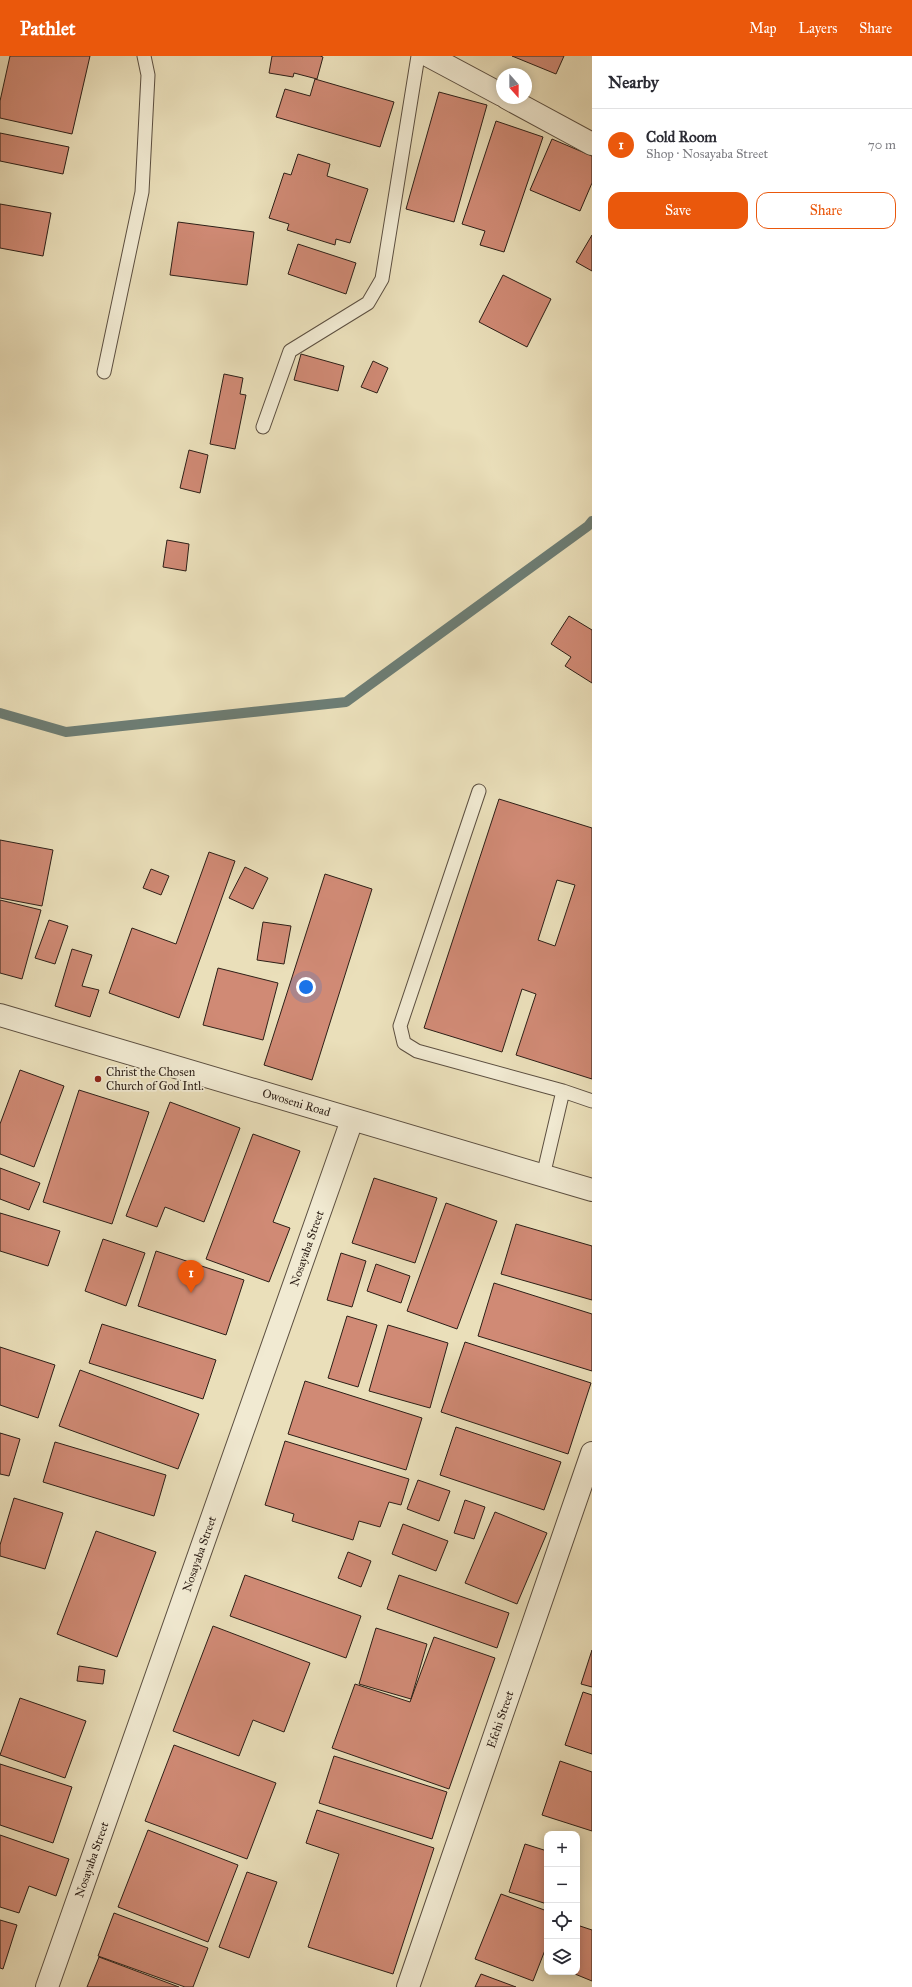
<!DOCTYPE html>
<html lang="en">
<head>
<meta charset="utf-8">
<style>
  body { margin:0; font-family:"IM FELL Great Primer",serif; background:#f7f7f7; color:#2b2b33 }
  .controls { position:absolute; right:12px; bottom:12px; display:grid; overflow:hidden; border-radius:8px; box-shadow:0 2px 10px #0003 }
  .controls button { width:36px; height:36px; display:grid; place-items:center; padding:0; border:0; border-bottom:1px solid #e1e1e2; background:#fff; color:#2b2b33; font:20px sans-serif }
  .compass { position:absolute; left:496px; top:12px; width:36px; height:36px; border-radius:50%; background:#fff; box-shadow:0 2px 10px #0003; rotate:159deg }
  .you { position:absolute; left:306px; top:931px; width:14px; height:14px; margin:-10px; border:3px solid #fff; border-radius:50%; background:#1a73e8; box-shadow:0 0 0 6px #1a73e833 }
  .badge { display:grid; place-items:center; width:26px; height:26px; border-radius:50%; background:#ea580c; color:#fff; font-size:13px; font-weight:700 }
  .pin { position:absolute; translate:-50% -33px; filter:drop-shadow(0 1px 2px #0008) }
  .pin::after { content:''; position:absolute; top:21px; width:14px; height:12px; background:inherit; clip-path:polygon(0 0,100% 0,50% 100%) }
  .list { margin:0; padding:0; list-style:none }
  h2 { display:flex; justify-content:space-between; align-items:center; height:52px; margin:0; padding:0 16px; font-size:17px }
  h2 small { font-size:13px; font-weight:400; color:#7c7c81 }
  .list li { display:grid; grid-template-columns:26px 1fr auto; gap:12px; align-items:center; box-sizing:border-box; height:72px; padding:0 16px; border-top:1px solid #e1e1e2 }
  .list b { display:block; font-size:15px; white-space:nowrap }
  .list p { margin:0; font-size:13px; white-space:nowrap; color:#7c7c81 }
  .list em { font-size:13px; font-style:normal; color:#7c7c81 }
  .actions { display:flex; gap:8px; padding:12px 16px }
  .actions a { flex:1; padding:9px 0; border:1px solid #ea580c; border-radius:12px; text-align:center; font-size:14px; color:#ea580c }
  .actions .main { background:#ea580c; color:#fff }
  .icon { flex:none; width:22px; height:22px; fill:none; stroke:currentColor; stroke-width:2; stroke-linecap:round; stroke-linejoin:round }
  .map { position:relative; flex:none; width:592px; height:1931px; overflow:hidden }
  header { display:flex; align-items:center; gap:24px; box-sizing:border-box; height:56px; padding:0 20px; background:#ea580c; color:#fff }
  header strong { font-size:19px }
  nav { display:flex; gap:22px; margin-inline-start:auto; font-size:14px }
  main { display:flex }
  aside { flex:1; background:#fff }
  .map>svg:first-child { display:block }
</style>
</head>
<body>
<header>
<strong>Pathlet</strong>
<nav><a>Map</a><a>Layers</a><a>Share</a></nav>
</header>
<main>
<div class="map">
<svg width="592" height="1931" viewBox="0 0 592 1931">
  <rect width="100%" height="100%" fill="#eadfba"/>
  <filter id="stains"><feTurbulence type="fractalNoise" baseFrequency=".005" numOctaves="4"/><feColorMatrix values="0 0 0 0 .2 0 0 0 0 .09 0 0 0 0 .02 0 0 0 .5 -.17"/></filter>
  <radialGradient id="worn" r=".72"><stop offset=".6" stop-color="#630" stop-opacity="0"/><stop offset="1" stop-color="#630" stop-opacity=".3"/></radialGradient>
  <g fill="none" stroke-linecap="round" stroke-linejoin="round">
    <path stroke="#6d7d74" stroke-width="10" d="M0 657 66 676 346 646 588 470 592 465"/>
  </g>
  <path fill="#d08a75" stroke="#2d1f17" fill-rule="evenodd" d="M10 0H90L72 78 0 62V45Z
    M272 0H320L323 1 317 23 294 17 293 21 269 17Z
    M512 0H564L556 18Z
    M315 23 394 46 380 91 276 61 285 33 310 40Z
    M439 36 487 49 454 166 406 153Z
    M496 65 543 81 504 196 480 189 485 175 462 168Z
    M0 77 69 91 63 118 0 105Z
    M552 83 592 100V127L580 155 530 134Z
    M298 98 330 108 327 120 368 133 350 187 336 183 335 189 287 174 289 168 269 162 284 117 291 119Z
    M0 148 51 157 43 200 0 192Z
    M178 166 254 176 247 229 170 219Z
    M592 179V215L576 206Z
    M298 188 356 207 346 238 288 218Z
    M503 219 551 243 527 291 479 266Z
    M301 298 344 310 338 335 294 324Z
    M373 305 388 312 377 337 361 331Z
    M224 318 243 322 240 338 246 339 235 393 210 388Z
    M189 394 208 399 200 437 180 432Z
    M167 484 189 488 186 515 163 511Z
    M569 560 592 574V627L565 610 571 601 551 588Z
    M499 743 592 772V1023L516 999 536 938 522 933 502 996 424 972ZM557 824 575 829 555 890 538 884Z
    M0 784 53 794 42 850 0 842Z
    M209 796 235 805 179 962 109 937 132 872 176 888Z
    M245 811 268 822 253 853 229 842Z
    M151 813 169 820 161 839 143 832Z
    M325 818 372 833 312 1024 264 1009Z
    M0 844 41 854 22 923 0 917Z
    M49 864 68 870 55 908 35 902Z
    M263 866 291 870 284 908 257 904Z
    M72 893 92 899 82 930 99 934 90 961 55 950Z
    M218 912 278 927 263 984 203 969Z
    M20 1014 64 1030 34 1111 0 1098V1068Z
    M79 1034 149 1056 112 1168 43 1146Z
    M170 1046 240 1072 204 1166 165 1151 157 1171 126 1160Z
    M253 1078 300 1095 273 1166 290 1172 269 1226 206 1203Z
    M0 1112 40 1127 29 1154 0 1143Z
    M374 1122 437 1142 415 1207 352 1187Z
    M446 1147 497 1165 457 1273 407 1255Z
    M0 1157 60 1175 48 1210 0 1195Z
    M516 1168 592 1190V1244L501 1218Z
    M103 1183 145 1197 126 1250 85 1235Z
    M156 1195 244 1224 226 1279 138 1250Z
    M341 1197 366 1205 352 1251 327 1244Z
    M376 1208 410 1220 401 1247 367 1235Z
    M494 1227 592 1258V1315L478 1280Z
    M347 1260 377 1269 358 1331 328 1322Z
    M102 1268 216 1304 203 1343 89 1307Z
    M388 1269 448 1287 430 1352 369 1335Z
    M465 1286 591 1327 568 1398 441 1356Z
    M0 1291 55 1309 38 1362 0 1349Z
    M80 1314 199 1358 178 1413 59 1370Z
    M305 1325 422 1362 406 1414 288 1378Z
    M456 1371 561 1406 544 1454 440 1419Z
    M0 1377 20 1383 9 1420 0 1418Z
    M285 1385 409 1423 401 1449 389 1446 380 1471 359 1465 353 1484 292 1465 294 1458 265 1449Z
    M55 1386 166 1419 154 1460 43 1426Z
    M418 1424 450 1435 439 1465 407 1453Z
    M14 1442 63 1457 45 1513 0 1500V1489Z
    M465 1444 485 1451 474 1483 454 1477Z
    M495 1456 547 1477 517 1548 465 1527Z
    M403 1468 448 1485 436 1515 392 1498Z
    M96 1475 156 1496 117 1601 57 1578Z
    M348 1496 371 1505 361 1531 338 1522Z
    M245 1519 361 1560 346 1602 230 1560Z
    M399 1519 509 1557 497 1592 387 1553Z
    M213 1570 310 1607 284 1676 253 1664 239 1700 173 1675Z
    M376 1572 427 1588 411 1643 359 1628Z
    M434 1581 495 1602 449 1733 332 1692 355 1628 410 1646Z
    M592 1594V1631L581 1628Z
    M79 1610 105 1614 103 1628 77 1625Z
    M583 1636 592 1639V1698L565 1689Z
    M20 1642 86 1665 65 1722 0 1699Z
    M174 1689 276 1727 247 1803 145 1765Z
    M334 1700 447 1736 432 1783 319 1747Z
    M560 1705 592 1716V1775L542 1759Z
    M0 1708 72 1731 53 1787 0 1769Z
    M317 1754 434 1792 393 1918 308 1891 339 1798 306 1787Z
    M148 1774 238 1809 208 1886 118 1851Z
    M0 1779 69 1803 56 1840 29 1830 19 1857 0 1851Z
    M525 1788 547 1795V1848L509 1836Z
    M247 1816 277 1826 249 1902 219 1891Z
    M501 1838 547 1855V1889L533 1925 475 1903Z
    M114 1857 208 1892 193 1931H185L98 1900Z
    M0 1864 17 1869 3 1913 0 1912Z
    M577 1869 592 1874V1925L570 1916H577Z
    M99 1901 179 1931H87Z
    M481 1918 516 1931H475Z"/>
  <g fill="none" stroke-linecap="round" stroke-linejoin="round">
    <defs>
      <path id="lane" d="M104 316 142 136 148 19 144 0
        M263 371 290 295 368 247 382 223 418 0
        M479 735 400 970 404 987 417 995 563 1035
        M543 1120 563 1035 592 1045"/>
      <g id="street">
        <path d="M429 0 502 39"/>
        <path d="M507 42 592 88"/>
        <path id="s1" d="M0 959 592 1134"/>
        <path id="s2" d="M47 1931 352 1064"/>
        <path id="s3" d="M408 1931 592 1397"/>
      </g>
    </defs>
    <use href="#lane" stroke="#5c4f40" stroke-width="15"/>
    <use href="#street" stroke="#5c4f40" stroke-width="24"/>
    <use href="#lane" stroke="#f1ead2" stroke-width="13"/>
    <use href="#street" stroke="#f1ead2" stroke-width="22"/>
  </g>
  <circle fill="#8f2418" stroke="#f1ead2" stroke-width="1.5" cx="98" cy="1023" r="4"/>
  <g text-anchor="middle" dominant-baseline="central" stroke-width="3.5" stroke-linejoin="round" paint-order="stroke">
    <g font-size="12" fill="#2d1f17" stroke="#f1ead2" text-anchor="start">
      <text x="106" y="1016">Christ the Chosen<tspan x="106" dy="14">Church of God Intl.</tspan></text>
    </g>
    <g font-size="12" fill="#2d1f17" stroke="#f1ead2">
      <text stroke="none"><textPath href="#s1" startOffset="309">Owoseni Road</textPath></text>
      <text stroke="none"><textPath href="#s2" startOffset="783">Nosayaba Street</textPath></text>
      <text stroke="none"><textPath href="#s2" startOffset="459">Nosayaba Street</textPath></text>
      <text stroke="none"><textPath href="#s3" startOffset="283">Efehi Street</textPath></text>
      <text stroke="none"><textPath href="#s2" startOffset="135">Nosayaba Street</textPath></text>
    </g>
  </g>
  <rect width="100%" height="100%" filter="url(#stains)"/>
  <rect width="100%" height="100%" fill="url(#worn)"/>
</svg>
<div class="controls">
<button>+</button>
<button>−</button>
<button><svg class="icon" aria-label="locate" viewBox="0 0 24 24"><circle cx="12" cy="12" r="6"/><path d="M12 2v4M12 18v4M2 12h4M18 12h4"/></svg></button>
<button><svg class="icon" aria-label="layers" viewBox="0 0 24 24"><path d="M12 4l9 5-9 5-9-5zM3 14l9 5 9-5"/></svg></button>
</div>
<svg class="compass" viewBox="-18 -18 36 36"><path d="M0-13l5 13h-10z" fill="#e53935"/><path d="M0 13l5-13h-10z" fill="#7c7c81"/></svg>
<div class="you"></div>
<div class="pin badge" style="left:191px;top:1237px">1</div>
</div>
<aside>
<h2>Nearby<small></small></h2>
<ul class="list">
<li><span class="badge">1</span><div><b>Cold Room</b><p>Shop · Nosayaba Street</p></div><em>70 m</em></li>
</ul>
<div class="actions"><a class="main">Save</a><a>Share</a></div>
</aside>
</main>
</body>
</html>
